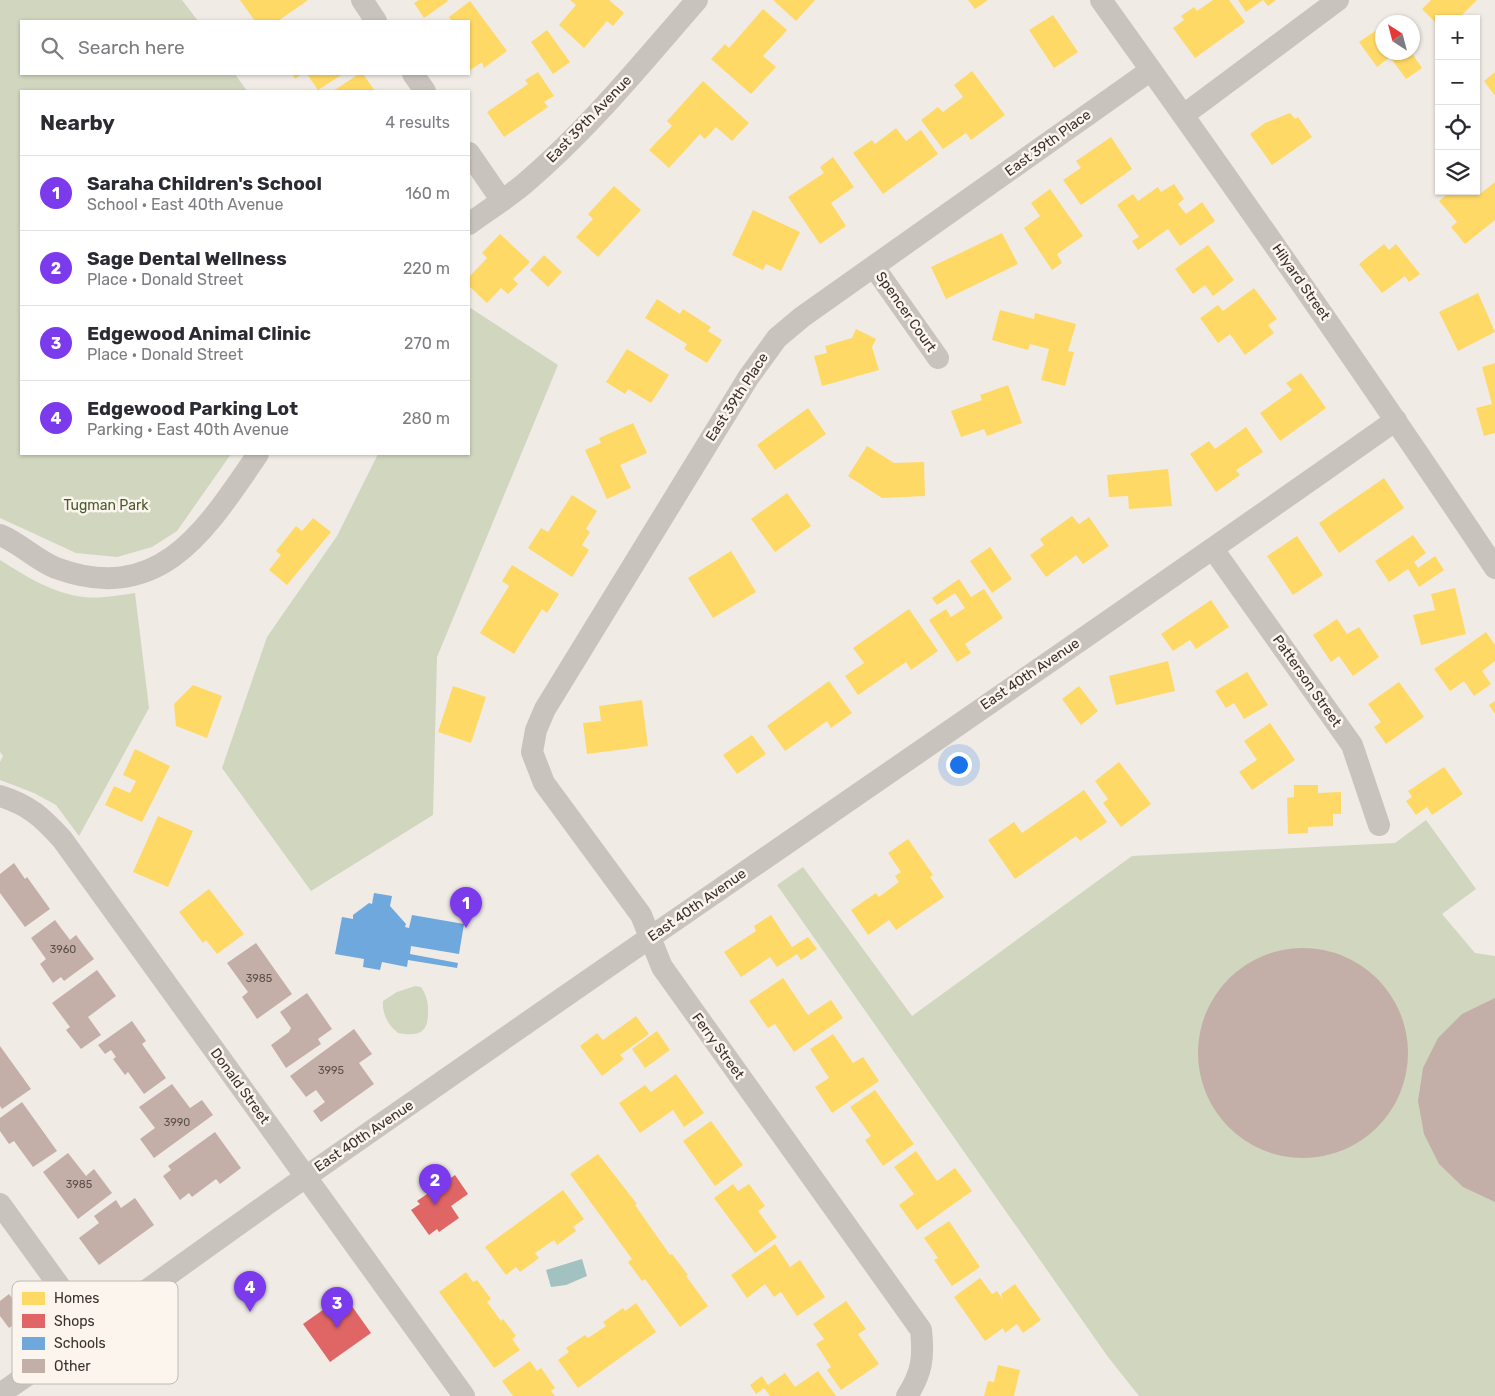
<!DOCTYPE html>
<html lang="en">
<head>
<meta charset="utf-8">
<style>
  body { margin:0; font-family:Rubik,sans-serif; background:#f2f2f3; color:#2b2b33 }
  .controls { position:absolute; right:15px; top:15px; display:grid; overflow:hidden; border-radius:0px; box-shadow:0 1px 4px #0004 }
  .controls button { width:45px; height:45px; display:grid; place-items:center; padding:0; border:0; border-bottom:1px solid #e1e1e2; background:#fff; color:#2b2b33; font:25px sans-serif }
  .compass { position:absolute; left:1375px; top:15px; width:45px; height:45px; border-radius:50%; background:#fff; box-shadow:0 1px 4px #0004; rotate:324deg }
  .you { position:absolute; left:958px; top:764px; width:18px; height:18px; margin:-12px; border:4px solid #fff; border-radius:50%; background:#1a73e8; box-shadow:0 0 0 8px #1a73e833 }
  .badge { display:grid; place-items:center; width:32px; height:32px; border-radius:50%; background:#7c3aed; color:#fff; font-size:16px; font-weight:700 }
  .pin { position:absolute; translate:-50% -41px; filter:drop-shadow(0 1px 2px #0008) }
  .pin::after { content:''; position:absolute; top:26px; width:18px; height:15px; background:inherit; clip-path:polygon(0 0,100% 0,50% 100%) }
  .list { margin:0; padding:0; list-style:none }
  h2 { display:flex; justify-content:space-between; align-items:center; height:65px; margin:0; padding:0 20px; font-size:21px }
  h2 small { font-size:16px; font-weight:400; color:#7c7c81 }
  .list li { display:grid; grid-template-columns:32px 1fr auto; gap:15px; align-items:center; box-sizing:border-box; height:75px; padding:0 20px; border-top:1px solid #e1e1e2 }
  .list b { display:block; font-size:19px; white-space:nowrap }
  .list p { margin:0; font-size:16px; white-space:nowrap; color:#7c7c81 }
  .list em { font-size:16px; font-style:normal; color:#7c7c81 }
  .icon { flex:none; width:28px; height:28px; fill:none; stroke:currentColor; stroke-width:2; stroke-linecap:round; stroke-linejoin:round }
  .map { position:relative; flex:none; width:1495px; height:1396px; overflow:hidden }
  .search { position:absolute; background:#fff; box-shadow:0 1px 4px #0004; left:20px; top:20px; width:450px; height:55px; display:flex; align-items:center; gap:12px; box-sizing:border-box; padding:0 18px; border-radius:0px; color:#7c7c81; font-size:19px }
  .panel { position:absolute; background:#fff; box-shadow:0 1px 4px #0004; left:20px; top:90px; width:450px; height:365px; border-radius:0px }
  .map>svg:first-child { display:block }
</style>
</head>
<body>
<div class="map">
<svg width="1495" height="1396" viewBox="0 0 1495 1396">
  <rect width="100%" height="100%" fill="#f0ebe5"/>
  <path fill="#d1d6bf" d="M0 0H182L198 21H21V74H235L247 91H21V454H231L177 531 152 547 117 557 76 553 0 518Z
    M469 307 558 365 437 657 433 815 311 891 222 768 267 637 337 536 378 454H469Z
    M0 560C25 576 54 594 84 597 100 599 119 595 135 593L149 708 79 836 56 805 34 793 0 780V762L3 756 0 752Z
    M1426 820 1476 889 1442 914 1475 953 1495 956V1396H1139L1108 1357 777 885 803 867 912 1016 1132 856 1395 843Z
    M415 986 421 987C426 994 428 1001 428 1010 429 1032 420 1037 398 1033 388 1025 382 1014 383 1001L397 992Z"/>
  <path fill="#a1c2c1" d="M582 1259 587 1276 566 1285 551 1287 546 1270Z"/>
  <path fill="#ffd966" d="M240 0H308L278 21H255Z
    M419 0H447L448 1 424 18 414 3Z
    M570 0H609L624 13 613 26 607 21 584 48 559 25 576 5Z
    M773 0H815L796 21Z
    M968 0H988L975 9Z
    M1213 0H1229L1245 22 1195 58 1173 28 1184 20 1181 16 1194 7 1197 11Z
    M1238 0H1263L1246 12Z
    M1263 0H1276L1268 6Z
    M1431 0H1477L1458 19H1439V26L1422 9Z
    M470 1 507 51 484 68 482 62 469 71V21H452L449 17Z
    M763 9 787 30 763 56 776 67 751 94 711 59 725 44 729 48Z
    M1053 15 1078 52 1054 68 1029 30Z
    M547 30 570 62 553 74 531 42Z
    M1375 31 1379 36 1382 33V52H1411L1422 68 1406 79 1390 57 1377 67 1359 42Z
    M972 71 1005 115 971 140 966 133 943 149 921 120 938 107 943 112 963 97 954 85Z
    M538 72 554 96 544 102 548 107 504 137 487 112 528 84 525 80Z
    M1495 72V96L1484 81Z
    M292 74H302L295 79Z
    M307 74H343L318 90Z
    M359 74H363L375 91H333Z
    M703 81 749 123 732 141 716 127 705 139 700 134 669 168 649 150 672 126 667 121Z
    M1290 113 1295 119 1298 117 1312 137 1272 165 1250 134 1265 123Z
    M896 128 906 141 921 130 938 154 883 194 853 153 872 140 875 144Z
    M1111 137 1132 169 1081 205 1063 180 1081 168 1076 161Z
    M833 157 854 187 831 203 846 226 820 244 788 197 824 173 820 167Z
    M1495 182V220L1465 244 1451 227 1457 222 1439 201 1451 191 1476 190 1480 194Z
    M1174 184 1184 199 1178 204 1186 214 1202 202 1215 221 1180 246 1168 229 1138 250 1132 241 1139 237 1117 205 1133 194 1138 201 1158 187 1161 192Z
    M614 186 641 210 598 257 576 237 593 219 588 214Z
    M1050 189 1083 236 1057 254 1062 263 1052 270 1024 228 1040 216 1031 203Z
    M753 210 800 232 781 271 766 264 763 270 732 255Z
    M1002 233 1018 264 946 299 931 267Z
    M500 234 530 262 513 279 518 284 508 294 501 288 487 303 469 286V277L487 258 482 253Z
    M1384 244 1389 250 1396 244 1420 274 1409 282 1405 276 1382 293 1359 264Z
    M1208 245 1234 280 1213 296 1205 285 1193 294 1175 269Z
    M544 255 562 272 548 287 530 270Z
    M1254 288 1277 319 1268 325 1274 333 1245 355 1230 334 1218 343 1200 318 1218 305 1223 311Z
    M1478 293 1495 332 1458 351 1439 312Z
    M657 299 680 314 683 309 711 327 708 331 722 340 707 363 684 349 687 344 645 318Z
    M1000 310 1034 319 1035 313 1076 324 1068 351 1074 352 1065 386 1041 380 1049 349 1030 344 1028 350 992 340Z
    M856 329 876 339 872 347 879 370 822 386 814 356 827 353 825 346 852 338Z
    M627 349 669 375 651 403 628 389 625 394 606 382Z
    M1495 363V433L1484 436 1476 408 1492 404 1482 367Z
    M1301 373 1326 408 1280 441 1260 413 1292 390 1286 383Z
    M1008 385 1022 423 987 436 984 429 961 437 951 411 982 400 980 395Z
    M808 408 826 434 775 470 757 445Z
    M633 423 647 453 620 465 631 488 607 499 585 450 601 443 599 438Z
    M1246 427 1263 452 1236 470 1240 475 1216 492 1190 454 1209 441 1215 449Z
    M867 446 894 463 924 462 925 496 882 498 848 476Z
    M1168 469 1172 506 1129 509 1128 496 1109 497 1107 475Z
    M1384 478 1404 508 1339 553 1319 523Z
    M787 493 811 526 775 552 751 519Z
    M572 495 597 511 586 529 590 532 582 545 589 550 572 577 528 548 541 528 548 532Z
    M1072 516 1079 524 1089 517 1109 546 1083 564 1076 555 1046 577 1030 555 1044 545 1040 539Z
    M313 518 331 532 287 585 269 570 281 555 276 551 296 526 302 531Z
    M1413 535 1426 553 1414 562 1418 568 1435 556 1444 570 1419 587 1408 569 1389 582 1375 561Z
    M1297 536 1323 575 1293 595 1267 556Z
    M990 547 1012 579 992 593 970 561Z
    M731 551 756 592 713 618 688 578Z
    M512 565 559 594 547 613 542 609 514 654 480 633 509 586 502 581Z
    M959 579 971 597 984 589 1003 618 965 644 971 653 957 662 929 620 946 609 951 617 965 608 955 593 937 605 932 598Z
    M1455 588 1466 634 1421 645 1413 615 1435 610 1431 594Z
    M1211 600 1229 627 1196 649 1190 640 1173 651 1161 634Z
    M909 609 938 651 911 670 906 662 858 695 845 676 864 663 853 648Z
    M1337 619 1347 634 1359 627 1379 657 1353 676 1339 656 1331 662 1313 635Z
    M1486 632 1495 645V661L1482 671 1491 684 1474 696 1464 681 1450 691 1434 669Z
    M1168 661 1175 691 1116 705 1109 676Z
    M1247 672 1268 705 1244 719 1234 703 1226 708 1215 691Z
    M829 681 852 713 831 728 827 721 785 751 767 726Z
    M1399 682 1424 717 1386 744 1374 727 1381 722 1368 704Z
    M193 685 222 696 207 738 176 726 174 704Z
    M453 686 486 697 471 743 438 732Z
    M1079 686 1098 711 1081 725 1062 699Z
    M642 700 648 746 587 754 583 723 601 721 599 706Z
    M1495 701V714L1489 705Z
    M1270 723 1295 760 1252 790 1239 772 1257 760 1244 741Z
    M752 735 766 754 737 774 723 755Z
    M135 749 170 766 142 822 105 805 114 786 130 793 136 781 123 775Z
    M1119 762 1151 804 1121 827 1103 803 1108 799 1095 781Z
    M1444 767 1463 794 1432 815 1427 807 1416 815 1406 801 1412 797 1408 791Z
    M1294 785H1318V793L1341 792V814H1333V826L1308 827V833L1288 834 1287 798 1294 797Z
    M1084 790 1107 822 1080 841 1076 836 1015 879 988 840 1014 822 1022 833Z
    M158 816 193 831 168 887 133 872Z
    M908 839 933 875 930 877 944 897 896 930 889 920 868 935 851 910 876 893 879 897 899 882 895 876 901 872 888 853Z
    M209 889 244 934 217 954 206 940 203 943 179 912Z
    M771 915 792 947 808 937 817 949 801 960 797 954 777 967 770 957 741 977 724 952 756 931 754 926Z
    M783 978 808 1015 831 1000 843 1018 794 1052 775 1024 768 1028 749 1001Z
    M636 1016 649 1034 620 1055 624 1059 602 1076 580 1046 597 1033 603 1040Z
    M657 1031 670 1050 645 1068 632 1049Z
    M833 1034 853 1063 863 1057 879 1081 832 1113 815 1087 829 1078 810 1049Z
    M676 1074 704 1113 684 1127 673 1110 640 1133 619 1103 645 1085 651 1092Z
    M875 1090 914 1144 883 1166 865 1140 871 1136 850 1107Z
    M711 1121 743 1165 715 1186 683 1141Z
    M916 1151 937 1181 955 1168 972 1191 917 1230 899 1205 914 1194 894 1167Z
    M598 1154 637 1204 635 1205 670 1255 672 1254 688 1275 686 1276 708 1306 680 1327 645 1279 642 1281 628 1262 632 1259 570 1174Z
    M733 1184 738 1191 749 1184 765 1206 758 1211 777 1237 755 1253 714 1198Z
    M563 1190 584 1219 573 1227 576 1231 557 1245 554 1240 535 1253 539 1258 520 1272 516 1267 506 1275 485 1247Z
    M949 1221 980 1267 952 1286 934 1260 938 1258 924 1238Z
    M775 1244 790 1267 800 1260 825 1297 797 1316 781 1292 774 1297 765 1284 747 1298 731 1275Z
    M466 1272 473 1282 477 1280 491 1299 487 1302 501 1321 503 1319 516 1336 512 1339 520 1350 494 1368 439 1292Z
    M980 1278 992 1294 997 1291 1003 1300 1001 1294 1015 1284 1041 1320 1023 1333 1017 1324 1005 1333 1003 1328 985 1341 954 1297Z
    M846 1301 866 1329 858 1334 879 1364 841 1390 827 1370 831 1367 816 1344 824 1339 813 1324Z
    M636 1303 656 1332 578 1388 558 1360 569 1352 566 1348 585 1335 588 1338 606 1326 603 1322 623 1308 625 1311Z
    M530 1361 537 1371 541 1368 555 1388 551 1391 555 1396H513L502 1381Z
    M998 1365 1020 1370 1014 1396H984L988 1381 994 1382Z
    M818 1371 836 1396H770L764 1388 756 1394 750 1385 762 1376 768 1385 785 1373 795 1387Z"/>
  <path fill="#e06666" d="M455 1175 468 1194 451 1206 459 1218 439 1232 437 1229 429 1235 411 1210 420 1204 417 1201 430 1192 428 1189 435 1185 437 1188Z
    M344 1295 371 1333 330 1362 303 1324Z"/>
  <path fill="#6fa8dc" d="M374 893 392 896 390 906 406 924 405 927 409 928 412 915 464 924 459 954 411 946 410 954 458 963 457 968 408 960 407 967 382 962 380 970 363 967 364 959 335 954 342 917 353 919V915L369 903 372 904Z"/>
  <path fill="#c3afa7" d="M14 863 25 879 27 877 50 909 25 927 0 893V874Z
    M55 920 70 940 76 935 94 959 64 981 61 977 53 983 40 964 46 959 31 938Z
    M256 943 292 994 257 1019 242 997 248 992 227 963Z
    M1198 1053a105 105 0 1 1 210 0a105 105 0 1 1-210 0Z
    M97 970 116 996 88 1017 101 1035 81 1049 66 1030 70 1027 52 1003Z
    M307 993 332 1029 318 1039 321 1044 286 1068 271 1045 289 1032 291 1028 280 1012Z
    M1495 998V1202L1463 1187 1439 1164 1424 1134 1418 1101 1423 1068 1438 1038 1462 1014Z
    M132 1021 146 1041 142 1044 166 1078 144 1094 128 1072 125 1075 113 1059 116 1057 111 1050 105 1054 98 1045Z
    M354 1029 372 1054 359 1063 374 1084 321 1122 313 1111 325 1102 316 1090 306 1097 290 1076Z
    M0 1046 31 1089 2 1109 0 1106Z
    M172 1084 190 1108 202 1100 213 1115 154 1158 140 1139 155 1128 139 1107Z
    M22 1102 57 1151 33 1167 14 1141 9 1144 0 1131V1118Z
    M215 1132 241 1168 220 1184 216 1179 192 1197 189 1193 180 1200 163 1176 171 1170 168 1166Z
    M68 1153 86 1176 94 1169 112 1193 78 1219 43 1172Z
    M135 1198 154 1225 99 1265 79 1238 99 1223 94 1216 116 1200 121 1208Z
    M9 1294 25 1316 9 1328 0 1316V1301Z"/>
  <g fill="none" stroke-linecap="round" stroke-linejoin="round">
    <path stroke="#c9c3be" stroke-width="22" d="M362 0 376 21
      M1101 0C1235 187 1367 376 1495 568
      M413 74 425 91
      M1185 114 1338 0
      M469 153 502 201
      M469 224C487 211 507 198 524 184 588 130 642 63 697 0
      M874 267 938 358
      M0 535C20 543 36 560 56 568 161 607 207 528 258 454
      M1213 549 1352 745 1379 825
      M0 796C29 805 42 817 62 839L464 1396
      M0 1204 92 1331
      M0 1394C103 1323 204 1248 307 1176 669 922 1035 675 1396 420
      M907 1396C922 1373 924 1357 921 1330L662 967 641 915 544 783 532 752 536 730 545 709 748 378 777 338 802 317 1151 70"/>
  </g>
  <g text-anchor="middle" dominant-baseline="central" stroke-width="5" stroke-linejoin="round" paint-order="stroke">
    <g font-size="11" fill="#5d504a">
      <text x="63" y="949">3960</text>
      <text x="259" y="978">3985</text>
      <text x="331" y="1070">3995</text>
      <text x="177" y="1122">3990</text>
      <text x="79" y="1184">3985</text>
    </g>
    <g font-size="14" fill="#3b302b" stroke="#fbf5ee">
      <text transform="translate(589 119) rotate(-46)">East 39th Avenue</text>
      <text transform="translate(1048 143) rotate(-36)">East 39th Place</text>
      <text transform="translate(1301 282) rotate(55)">Hilyard Street</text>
      <text transform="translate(906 312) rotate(55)">Spencer Court</text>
      <text transform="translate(737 397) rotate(-57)">East 39th Place</text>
      <text transform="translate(1030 674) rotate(-34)">East 40th Avenue</text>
      <text transform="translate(1307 681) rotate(55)">Patterson Street</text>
      <text transform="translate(697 905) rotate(-35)">East 40th Avenue</text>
      <text transform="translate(718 1046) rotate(54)">Ferry Street</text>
      <text transform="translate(240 1086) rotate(54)">Donald Street</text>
      <text transform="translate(364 1136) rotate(-34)">East 40th Avenue</text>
    </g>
    <g font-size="14" fill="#4a5a2e" stroke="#fbf5ee">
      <text x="106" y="505">Tugman Park</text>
    </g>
  </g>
  <rect x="12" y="1281" width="166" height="103" rx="8" fill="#fbf5ee" stroke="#c1bab4" stroke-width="1"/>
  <rect x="22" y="1292" width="23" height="13" fill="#ffd966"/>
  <rect x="22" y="1314" width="23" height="14" fill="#e06666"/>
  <rect x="22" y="1337" width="23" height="13" fill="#6fa8dc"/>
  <rect x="22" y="1359" width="23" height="14" fill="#c3afa7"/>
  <g font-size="14" fill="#3b302b">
    <text x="54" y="1303">Homes</text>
    <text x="54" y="1326">Shops</text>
    <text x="54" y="1348">Schools</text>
    <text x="54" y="1371">Other</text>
  </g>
</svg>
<div class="controls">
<button>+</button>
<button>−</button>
<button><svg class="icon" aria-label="locate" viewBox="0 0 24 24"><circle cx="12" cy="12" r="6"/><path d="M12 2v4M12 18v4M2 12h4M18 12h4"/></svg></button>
<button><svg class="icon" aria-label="layers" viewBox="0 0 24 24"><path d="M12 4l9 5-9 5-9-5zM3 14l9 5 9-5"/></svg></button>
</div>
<svg class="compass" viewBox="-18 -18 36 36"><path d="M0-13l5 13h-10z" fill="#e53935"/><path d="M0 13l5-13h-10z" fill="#7c7c81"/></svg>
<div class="you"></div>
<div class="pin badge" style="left:466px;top:928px">1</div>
<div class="pin badge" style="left:435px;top:1205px">2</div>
<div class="pin badge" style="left:337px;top:1328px">3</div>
<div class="pin badge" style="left:250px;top:1312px">4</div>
<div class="search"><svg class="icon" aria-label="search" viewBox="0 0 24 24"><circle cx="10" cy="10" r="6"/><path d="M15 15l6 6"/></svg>Search here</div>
<section class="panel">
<h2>Nearby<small>4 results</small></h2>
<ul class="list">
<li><span class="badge">1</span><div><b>Saraha Children's School</b><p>School · East 40th Avenue</p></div><em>160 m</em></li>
<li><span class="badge">2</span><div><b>Sage Dental Wellness</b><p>Place · Donald Street</p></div><em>220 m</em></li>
<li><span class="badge">3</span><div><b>Edgewood Animal Clinic</b><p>Place · Donald Street</p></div><em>270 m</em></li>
<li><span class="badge">4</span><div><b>Edgewood Parking Lot</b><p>Parking · East 40th Avenue</p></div><em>280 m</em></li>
</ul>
</section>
</div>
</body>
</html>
